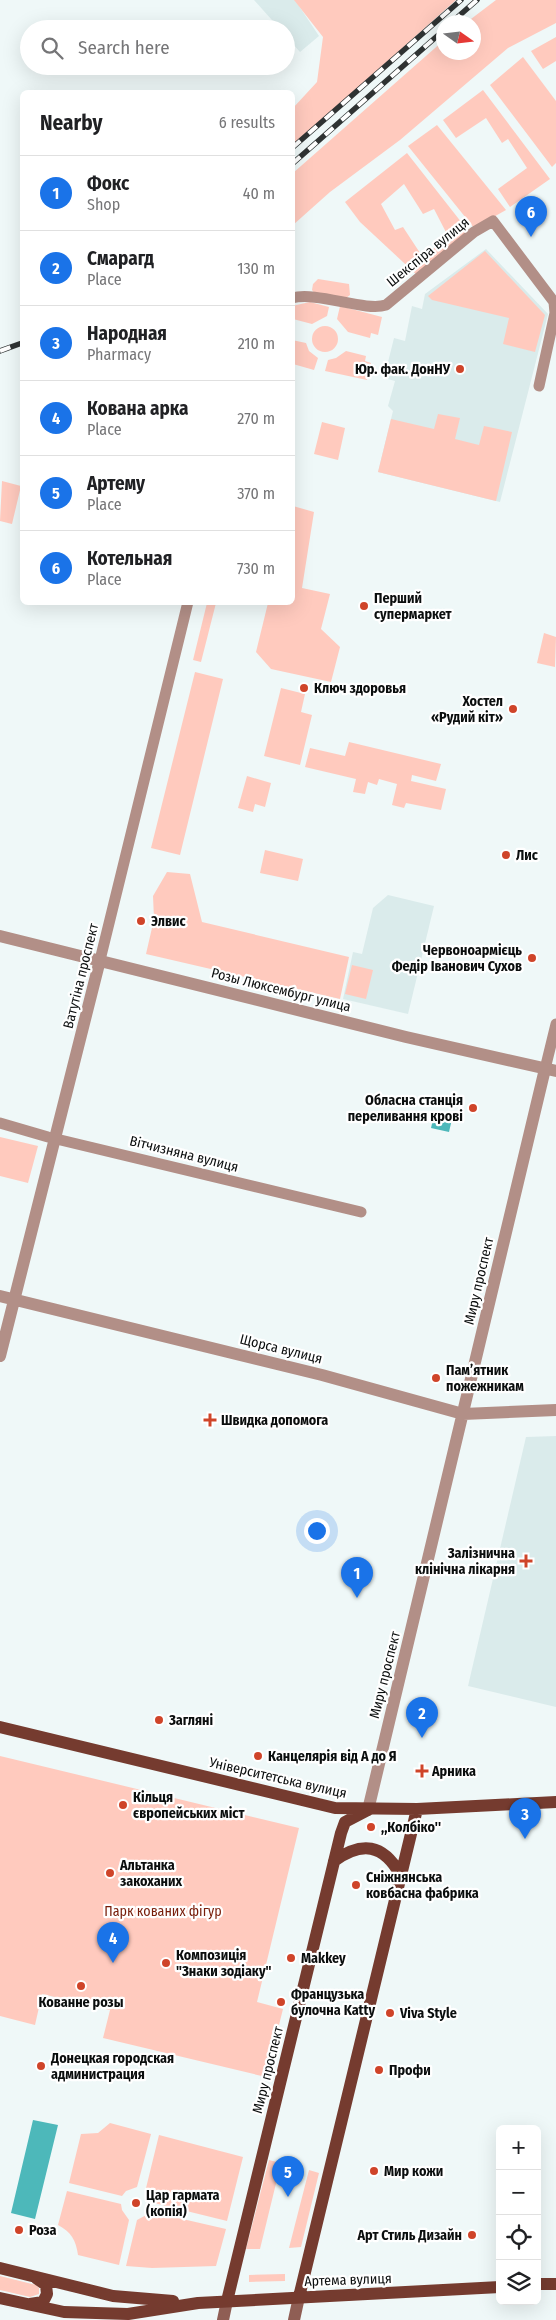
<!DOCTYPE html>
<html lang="en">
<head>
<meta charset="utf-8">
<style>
  body { margin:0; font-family:"Fira Sans Condensed",sans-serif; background:#f6f6f6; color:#202124 }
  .controls { position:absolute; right:15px; bottom:15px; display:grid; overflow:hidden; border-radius:8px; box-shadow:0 5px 20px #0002 }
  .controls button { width:45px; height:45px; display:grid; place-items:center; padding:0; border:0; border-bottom:1px solid #e0e0e0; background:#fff; color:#202124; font:25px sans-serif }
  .compass { position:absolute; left:436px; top:15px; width:45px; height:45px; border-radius:50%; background:#fff; box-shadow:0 5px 20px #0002; rotate:104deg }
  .you { position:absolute; left:316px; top:1530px; width:18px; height:18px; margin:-12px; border:4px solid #fff; border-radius:50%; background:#1a73e8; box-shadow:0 0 0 8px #1a73e833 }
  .badge { display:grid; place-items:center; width:32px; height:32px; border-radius:50%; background:#1a73e8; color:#fff; font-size:16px; font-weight:700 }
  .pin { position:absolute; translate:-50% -41px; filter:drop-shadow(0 1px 2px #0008) }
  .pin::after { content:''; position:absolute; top:26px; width:18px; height:15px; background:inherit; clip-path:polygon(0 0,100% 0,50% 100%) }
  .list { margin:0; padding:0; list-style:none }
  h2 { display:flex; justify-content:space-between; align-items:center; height:65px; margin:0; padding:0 20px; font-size:21px }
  h2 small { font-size:16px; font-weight:400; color:#757577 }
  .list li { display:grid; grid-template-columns:32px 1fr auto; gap:15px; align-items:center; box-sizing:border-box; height:75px; padding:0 20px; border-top:1px solid #e0e0e0 }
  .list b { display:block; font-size:19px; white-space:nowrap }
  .list p { margin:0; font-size:16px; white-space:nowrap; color:#757577 }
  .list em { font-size:16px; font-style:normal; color:#757577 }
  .icon { flex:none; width:28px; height:28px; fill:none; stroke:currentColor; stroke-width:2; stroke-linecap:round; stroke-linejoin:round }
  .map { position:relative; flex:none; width:556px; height:2320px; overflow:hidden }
  .search { position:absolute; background:#fff; box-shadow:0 5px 20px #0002; left:20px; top:20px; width:275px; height:55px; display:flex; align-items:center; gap:12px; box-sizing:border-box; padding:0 18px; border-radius:28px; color:#757577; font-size:19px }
  .panel { position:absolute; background:#fff; box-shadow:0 5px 20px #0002; left:20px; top:90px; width:275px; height:515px; border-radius:8px }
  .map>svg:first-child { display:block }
</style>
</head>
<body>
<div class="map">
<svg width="556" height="2320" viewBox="0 0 556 2320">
  <rect width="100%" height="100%" fill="#eff8f8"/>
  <path fill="#daebeb" d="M254 0H295L319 36 300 52 286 36V29H280Z
    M486 249 548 314 500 502 378 472 393 411 388 406 395 381 384 378 394 338 405 341 412 306 422 309 425 294Z
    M388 895 434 906 408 1014 343 999 353 952 362 954 373 908Z
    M556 1436V1707L468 1686 526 1437Z"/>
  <path fill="#ffcabe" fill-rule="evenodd" d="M294 0H456L293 146V108L317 82 323 37Z
    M496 0H556V23L508 48 400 140 330 192 293 225V173L443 41 444 52H474V22H467Z
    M556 37V61L543 69 531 51Z
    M523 57 556 101V163L552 167 490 85Z
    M483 90 550 179 510 207 498 189 527 168 508 139 502 143 486 118 456 138 443 120Z
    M437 125 506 210 474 228 408 146Z
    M407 153 469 232 418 276 360 222 345 202ZM404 184 423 214 434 209 449 238 422 256 403 227 395 230 381 204Z
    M485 251 545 315 535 352 503 344 509 318 432 300 428 296Z
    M318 279 349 284 350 295 346 298 315 294 312 290 313 284Z
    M310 302 329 307 327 316 312 324 293 319 292 306Z
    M340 306 382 317 378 335 371 333 370 338 348 332 337 319Z
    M312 339a13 13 0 1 1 26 0a13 13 0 1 1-26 0Z
    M292 340 306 343 309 351 318 358 314 370 293 364Z
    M346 351 366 356 365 361 371 363 367 380 325 371 328 360 336 358Z
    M438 414 460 418 455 439 479 445 484 426 512 432 496 501 378 472 391 419 434 429Z
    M322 422 345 428 338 460 314 454Z
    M2 481 21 486 12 524 0 521Z
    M293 506 314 512 302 588 330 594 321 629 340 647 331 682 271 669 256 652 268 603 292 602Z
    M207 603H216L201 662 193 660Z
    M544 633 556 637 555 667 537 663Z
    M195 672 223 679 180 855 151 848Z
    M281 688 305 694 301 712 312 715 300 765 264 756Z
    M349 742 441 764 436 781 412 775 411 781 446 789 441 810 406 803 404 808 392 805 397 784 379 779 377 785 368 782 365 794 353 792 356 779 305 767 310 748 345 756Z
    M247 776 271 783 265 807 255 804 253 812 238 808Z
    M265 850 303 859 298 881 260 873Z
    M167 872 190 874 202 922 349 957 340 999 146 954 154 919 153 896Z
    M352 965 373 970 366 999 345 994Z
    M0 1137 38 1146 28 1183 0 1176Z
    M0 1756 299 1828 257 2002 283 2009 266 2077 103 2038 110 2010 42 1994 35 2025 0 2016Z
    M110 2123 151 2134 137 2187 126 2191 122 2196 69 2183 81 2134 98 2133Z
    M159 2135 243 2157 227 2221 154 2203 153 2198 146 2188Z
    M269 2160 281 2163 260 2249H246Z
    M309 2170 319 2173 301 2247 289 2248Z
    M67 2191 121 2204 122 2210 129 2220 119 2265 78 2255C76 2240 71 2232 58 2225Z
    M152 2212 226 2229 216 2266 152 2268 126 2266 137 2220Z
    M285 2274V2281L249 2282V2275Z
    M0 2276 36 2285 39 2288V2294L30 2297 0 2290Z"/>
  <path fill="#4db8ba" d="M434 1115 452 1119 449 1132 431 1128Z
    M33 2120 58 2125 35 2219 11 2213Z"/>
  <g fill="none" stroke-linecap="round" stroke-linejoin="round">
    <path stroke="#b28f87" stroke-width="11" d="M292 298C317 291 365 312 386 305L474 232 493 221 554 302 555 313 539 386
      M100 960 188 602
      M545 1069 556 1024
      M0 1123 48 1137 361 1212"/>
    <path stroke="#b28f87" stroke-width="12" d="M0 936 406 1037 556 1071
      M0 1296 322 1375 463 1414 556 1410
      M0 1356 100 960
      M368 1810 545 1069"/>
    <path stroke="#8f5e54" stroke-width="12" d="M223 2320 227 2301
      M294 2320 299 2297"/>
    <path stroke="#753b2f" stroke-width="12" d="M0 1727 335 1808 417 1809 556 1802
      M334 1861C362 1841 383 1844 400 1874
      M0 2268 113 2296 173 2301
      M537 2284H556
      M299 2297 417 1809
      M0 2298 64 2312 128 2314 198 2303 500 2287
      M227 2301 341 1833 345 1822 368 1810
      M30 2304 43 2302 47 2294 46 2285 36 2278"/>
    <defs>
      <path id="rail" d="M452 22 477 0
        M292 148 461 0
        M292 164 444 30
        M0 351 22 343"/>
    </defs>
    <use href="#rail" stroke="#2f3333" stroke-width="5.5"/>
    <use href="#rail" stroke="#fff" stroke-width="4" stroke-dasharray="11" stroke-linecap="butt"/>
  </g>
  <g fill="#cf4429" stroke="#fff" stroke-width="2">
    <circle cx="460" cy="369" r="5"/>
    <circle cx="364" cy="606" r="5"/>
    <circle cx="304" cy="688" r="5"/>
    <circle cx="513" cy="709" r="5"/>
    <circle cx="506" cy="855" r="5"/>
    <circle cx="141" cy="921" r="5"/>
    <circle cx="532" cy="958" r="5"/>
    <circle cx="473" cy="1108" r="5"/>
    <circle cx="436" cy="1378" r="5"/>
    <path d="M207.5 1412.5h5v5h5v5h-5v5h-5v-5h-5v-5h5z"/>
    <path d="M523.5 1553.5h5v5h5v5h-5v5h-5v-5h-5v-5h5z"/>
    <circle cx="159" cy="1720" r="5"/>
    <circle cx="258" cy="1756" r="5"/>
    <path d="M419.5 1763.5h5v5h5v5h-5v5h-5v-5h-5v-5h5z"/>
    <circle cx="123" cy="1805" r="5"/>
    <circle cx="371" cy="1827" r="5"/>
    <circle cx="110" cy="1873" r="5"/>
    <circle cx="356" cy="1885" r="5"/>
    <circle cx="291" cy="1958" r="5"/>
    <circle cx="166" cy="1963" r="5"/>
    <circle cx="81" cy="1986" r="5"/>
    <circle cx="281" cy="2002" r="5"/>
    <circle cx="390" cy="2013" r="5"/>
    <circle cx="41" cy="2066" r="5"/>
    <circle cx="379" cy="2070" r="5"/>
    <circle cx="374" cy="2171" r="5"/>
    <circle cx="136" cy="2203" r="5"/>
    <circle cx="19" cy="2230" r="5"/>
    <circle cx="472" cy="2235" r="5"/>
  </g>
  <g text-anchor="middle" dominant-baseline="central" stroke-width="4.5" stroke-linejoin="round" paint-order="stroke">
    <g font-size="14" fill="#0b0e0e" stroke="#fff">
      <text transform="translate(428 252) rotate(-39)">Шекспіра вулиця</text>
      <text transform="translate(81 976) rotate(-76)">Ватутіна проспект</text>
      <text transform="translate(281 990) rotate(14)">Розы Люксембург улица</text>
      <text transform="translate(184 1154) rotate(14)">Вітчизняна вулиця</text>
      <text transform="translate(479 1281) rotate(-77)">Миру проспект</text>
      <text transform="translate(281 1349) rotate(14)">Щорса вулиця</text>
      <text transform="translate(385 1675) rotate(-76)">Миру проспект</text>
      <text transform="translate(278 1778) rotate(13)">Університетська вулиця</text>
      <text transform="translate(268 2070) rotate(-76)">Миру проспект</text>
      <text transform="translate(348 2280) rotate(-2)">Артема вулиця</text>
    </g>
    <g font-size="14" font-weight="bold" fill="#0b0e0e" stroke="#fff" text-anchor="start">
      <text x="450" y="369" text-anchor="end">Юр. фак. ДонНУ</text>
      <text x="374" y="598">Перший<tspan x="374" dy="16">супермаркет</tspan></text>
      <text x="314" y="688">Ключ здоровья</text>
      <text x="503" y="701" text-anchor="end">Хостел<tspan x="503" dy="16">«Рудий кіт»</tspan></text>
      <text x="516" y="855">Лис</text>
      <text x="151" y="921">Элвис</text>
      <text x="522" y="950" text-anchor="end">Червоноармієць<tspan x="522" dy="16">Федір Іванович Сухов</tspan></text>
      <text x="463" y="1100" text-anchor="end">Обласна станція<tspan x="463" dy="16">переливання крові</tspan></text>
      <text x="446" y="1370">Памʼятник<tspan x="446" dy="16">пожежникам</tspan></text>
      <text x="221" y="1420">Швидка допомога</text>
      <text x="515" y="1553" text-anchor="end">Залізнична<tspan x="515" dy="16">клінічна лікарня</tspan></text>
      <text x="169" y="1720">Загляні</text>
      <text x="268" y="1756">Канцелярія від А до Я</text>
      <text x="432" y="1771">Арника</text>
      <text x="133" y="1797">Кільця<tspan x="133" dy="16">європейських міст</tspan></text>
      <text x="381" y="1827">,,Колбіко''</text>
      <text x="120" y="1865">Альтанка<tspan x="120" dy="16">закоханих</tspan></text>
      <text x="366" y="1877">Сніжнянська<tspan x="366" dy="16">ковбасна фабрика</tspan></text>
      <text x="176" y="1955">Композиція<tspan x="176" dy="16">"Знаки зодіаку"</tspan></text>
      <text x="301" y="1958">Makkey</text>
      <text x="291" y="1994">Французька<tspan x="291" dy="16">булочна Katty</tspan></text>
      <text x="81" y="2002" text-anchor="middle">Кованне розы</text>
      <text x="400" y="2013">Viva Style</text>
      <text x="51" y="2058">Донецкая городская<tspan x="51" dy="16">администрация</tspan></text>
      <text x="389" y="2070">Профи</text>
      <text x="384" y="2171">Мир кожи</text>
      <text x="146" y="2195">Цар гармата<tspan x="146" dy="16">(копія)</tspan></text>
      <text x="29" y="2230">Роза</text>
      <text x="462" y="2235" text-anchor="end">Арт Стиль Дизайн</text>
    </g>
    <g font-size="14" fill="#771c09" stroke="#fff">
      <text x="163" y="1911">Парк кованих фігур</text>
    </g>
  </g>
</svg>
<div class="controls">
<button>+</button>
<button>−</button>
<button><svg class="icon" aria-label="locate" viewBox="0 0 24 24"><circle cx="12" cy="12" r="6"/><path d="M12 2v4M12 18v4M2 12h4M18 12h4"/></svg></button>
<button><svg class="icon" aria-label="layers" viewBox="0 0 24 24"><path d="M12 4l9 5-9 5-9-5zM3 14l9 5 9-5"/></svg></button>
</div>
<svg class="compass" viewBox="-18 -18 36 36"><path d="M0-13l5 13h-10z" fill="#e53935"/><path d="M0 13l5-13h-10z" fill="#757577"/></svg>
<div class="you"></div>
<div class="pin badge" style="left:357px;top:1598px">1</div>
<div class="pin badge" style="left:422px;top:1738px">2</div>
<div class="pin badge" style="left:525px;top:1839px">3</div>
<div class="pin badge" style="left:113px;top:1963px">4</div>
<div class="pin badge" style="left:288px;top:2197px">5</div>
<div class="pin badge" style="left:531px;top:237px">6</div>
<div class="search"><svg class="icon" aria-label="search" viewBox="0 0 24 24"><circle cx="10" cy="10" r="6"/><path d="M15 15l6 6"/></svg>Search here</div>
<section class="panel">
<h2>Nearby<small>6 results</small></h2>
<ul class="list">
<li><span class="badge">1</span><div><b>Фокс</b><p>Shop</p></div><em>40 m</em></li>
<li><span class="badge">2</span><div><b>Смарагд</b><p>Place</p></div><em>130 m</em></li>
<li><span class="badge">3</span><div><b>Народная</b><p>Pharmacy</p></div><em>210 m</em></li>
<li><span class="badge">4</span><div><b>Кована арка</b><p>Place</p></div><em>270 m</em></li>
<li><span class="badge">5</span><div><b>Артему</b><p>Place</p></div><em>370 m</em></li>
<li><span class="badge">6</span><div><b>Котельная</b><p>Place</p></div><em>730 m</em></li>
</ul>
</section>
</div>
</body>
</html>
